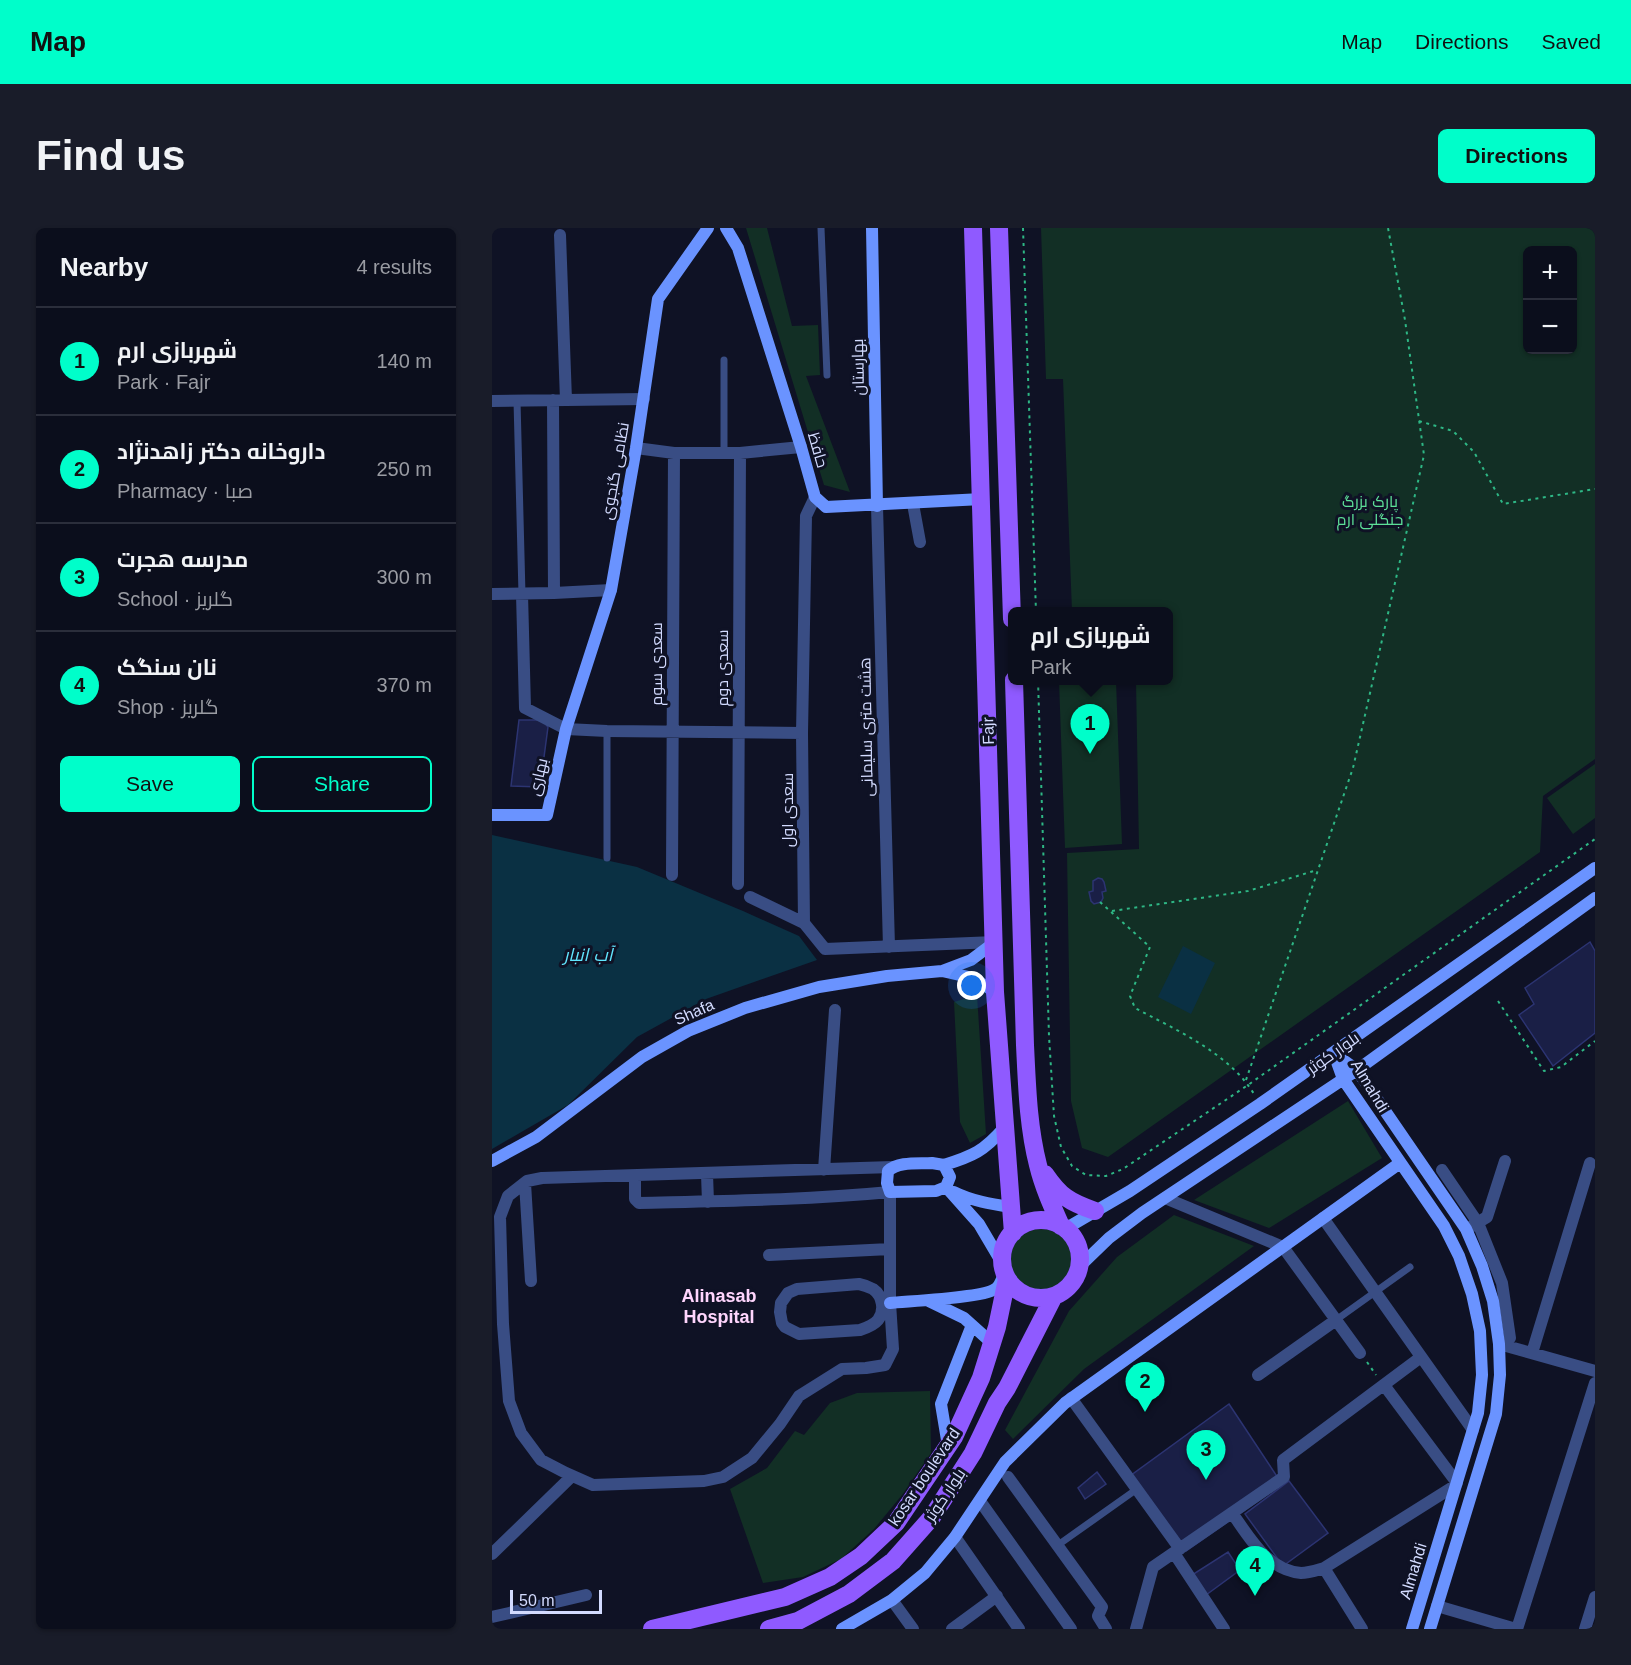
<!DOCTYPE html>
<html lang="en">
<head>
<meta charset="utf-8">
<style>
  body { margin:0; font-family:Helvetica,Cairo,sans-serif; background:#191c29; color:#f1f3f6 }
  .controls { position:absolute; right:18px; top:18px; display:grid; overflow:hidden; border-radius:9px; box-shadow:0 2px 4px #0004 }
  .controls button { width:54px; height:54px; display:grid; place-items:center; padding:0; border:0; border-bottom:2px solid #2b2e3b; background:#0b0e1c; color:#f1f3f6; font:30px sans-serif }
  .scale { position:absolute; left:18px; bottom:15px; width:92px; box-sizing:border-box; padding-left:6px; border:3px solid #d3dbff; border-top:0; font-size:16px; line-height:21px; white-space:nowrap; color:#d3dbff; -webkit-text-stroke:4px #0f1225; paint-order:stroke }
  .you { position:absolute; left:480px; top:758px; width:21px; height:21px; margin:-15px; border:4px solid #fff; border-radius:50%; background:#1a73e8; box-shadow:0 0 0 9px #1a73e833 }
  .badge { display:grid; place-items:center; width:39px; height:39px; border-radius:50%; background:#00feca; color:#111; font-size:20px; font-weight:700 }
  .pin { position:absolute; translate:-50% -50px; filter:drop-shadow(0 2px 3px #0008) }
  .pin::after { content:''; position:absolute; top:32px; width:21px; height:18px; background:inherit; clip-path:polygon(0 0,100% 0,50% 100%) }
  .popup { position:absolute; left:516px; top:379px; width:165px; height:78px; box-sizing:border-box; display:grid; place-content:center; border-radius:9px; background:#0b0e1c; filter:drop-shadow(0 2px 4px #0005); font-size:20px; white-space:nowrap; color:#9a9ca3 }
  .popup b { font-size:22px; color:#f1f3f6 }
  .popup::after { content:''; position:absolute; left:50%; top:100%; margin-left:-12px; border:12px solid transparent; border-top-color:#0b0e1c }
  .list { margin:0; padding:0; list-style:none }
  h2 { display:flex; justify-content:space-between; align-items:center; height:78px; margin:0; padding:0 24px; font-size:26px }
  h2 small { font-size:20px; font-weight:400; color:#9a9ca3 }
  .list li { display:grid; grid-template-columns:39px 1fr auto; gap:18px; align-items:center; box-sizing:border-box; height:108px; padding:0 24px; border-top:2px solid #2b2e3b }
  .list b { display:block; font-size:22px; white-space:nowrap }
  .list p { margin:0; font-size:20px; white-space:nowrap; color:#9a9ca3 }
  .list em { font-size:20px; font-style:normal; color:#9a9ca3 }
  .actions { display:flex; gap:12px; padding:18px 24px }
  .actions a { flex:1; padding:14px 0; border:2px solid #00feca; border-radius:9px; text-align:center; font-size:21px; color:#00feca }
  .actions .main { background:#00feca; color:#111 }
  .map { position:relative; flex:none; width:1103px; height:1401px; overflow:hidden; border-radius:9px }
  header { display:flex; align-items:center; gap:36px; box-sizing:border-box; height:84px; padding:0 30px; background:#00feca; color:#111 }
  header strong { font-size:28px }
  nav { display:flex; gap:33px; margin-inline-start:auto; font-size:21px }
  .intro { display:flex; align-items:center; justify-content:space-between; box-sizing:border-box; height:144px; padding:0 36px }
  h1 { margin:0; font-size:42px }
  .button { padding:15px 27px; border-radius:9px; background:#00feca; color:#111; font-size:21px; font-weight:700 }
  main { display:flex; gap:36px; padding:0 36px }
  aside { flex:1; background:#0b0e1c; border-radius:9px; box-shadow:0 2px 4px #0004 }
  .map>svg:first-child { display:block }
</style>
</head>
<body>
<header>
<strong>Map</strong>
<nav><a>Map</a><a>Directions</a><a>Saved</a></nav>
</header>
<div class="intro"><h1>Find us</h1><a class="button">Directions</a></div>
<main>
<aside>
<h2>Nearby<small>4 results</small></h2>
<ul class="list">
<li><span class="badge">1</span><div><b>شهربازی ارم</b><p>Park · Fajr</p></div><em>140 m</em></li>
<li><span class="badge">2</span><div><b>داروخانه دکتر زاهدنژاد</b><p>Pharmacy · صبا</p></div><em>250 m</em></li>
<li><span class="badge">3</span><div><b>مدرسه هجرت</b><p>School · گلریز</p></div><em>300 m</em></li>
<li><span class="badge">4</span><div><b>نان سنگک</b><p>Shop · گلریز</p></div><em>370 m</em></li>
</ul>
<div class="actions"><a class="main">Save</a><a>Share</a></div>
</aside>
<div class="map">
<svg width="1103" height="1401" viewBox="0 0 1103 1401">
  <rect width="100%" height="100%" fill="#0f1225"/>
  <path fill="#122f25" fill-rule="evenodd" d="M254 0H275L300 98 326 97 328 147 314 148 358 264 332 257Z
    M549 0H1103V531L1051 568 1048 624 616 929 590 920 579 873 575 625 647 621 644 453 676 452V384L580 383 571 151H554ZM1036 22H1080V122H1036Z
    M567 453H624L630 616 573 620Z
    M1103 536V590L1081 606 1055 570Z
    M485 767 494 906 478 915 468 894 462 774Z
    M856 873 890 930 777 1000 702 972Z
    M682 987 762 1018 592 1141 521 1211 513 1202 577 1083 625 1029Z
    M517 1033a32 32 0 1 1 64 0a32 32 0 1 1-64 0Z
    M438 1163 439 1225 410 1267 382 1301 349 1331 311 1349 271 1355 238 1261 275 1240 303 1203 312 1207 338 1175 365 1165Z"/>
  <path fill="#0a3043" d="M0 607 145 639 251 683 307 708 325 732 214 771 145 809 76 877 0 921Z
    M691 718 723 735 699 786 666 769Z"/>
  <path fill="#1a1f46" stroke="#2c3472" stroke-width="1.5" d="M27 492H50L56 499 48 559 19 558Z
    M606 650 610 651 612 654 614 663 610 664 611 670 609 674 602 676 599 673 597 664 601 663V653Z
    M1098 714 1103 723V805L1061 838 1027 787 1042 776 1033 760Z
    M737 1176 790 1256 694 1323 638 1248Z
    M605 1244 614 1256 593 1271 586 1260Z
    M797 1253 836 1305 791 1338 753 1286Z
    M736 1324 748 1342 714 1367 700 1347Z"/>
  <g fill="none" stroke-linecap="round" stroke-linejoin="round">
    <path stroke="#2eb785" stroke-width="2" stroke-dasharray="3 4.5" stroke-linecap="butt" d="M531 0 544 384
      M927 193 961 203 982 224 1011 276 1103 261
      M546 452 557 808 562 888 569 919 580 938 594 947 614 948 631 941 756 857 1103 611
      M608 674 658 719 638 768 643 780C684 802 737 825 762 866
      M620 683 756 663 825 642
      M1006 773 1052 843 1069 839 1103 813
      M754 852 861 540 932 227 913 92 896 0
      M875 1134 884 1147"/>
    <path stroke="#394d84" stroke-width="7" d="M329 0 335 147
      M25 173 30 366
      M232 225V132
      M115 630V503
      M844 1092 918 1039
      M566 1317 645 1261"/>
    <path stroke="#394d84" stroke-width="12" d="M68 7 74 172
      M61 172 62 365
      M0 173 152 171
      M144 220 182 225H248L309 219
      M323 269 314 288 310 505 312 695 333 721 503 714
      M421 276 428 314
      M385 278 397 719
      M0 366 62 365 119 362
      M30 366 33 480 74 501 115 503 310 505
      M180 647 182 225
      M246 656 248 225
      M258 669 312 695
      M332 942 343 782
      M950 942 986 995 1010 1055 1018 1110
      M215 946 216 974
      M143 948V971L147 975C230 973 315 972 398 964V1075L401 1121 393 1137 374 1140 350 1141 307 1168 288 1196 260 1230 231 1249 212 1253 101 1257 74 1245 49 1232 29 1205 17 1173 11 1096 8 989 16 968 35 953 50 950 401 939
      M33 955 39 1053
      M673 970 791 1019 868 1125
      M831 990 981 1202
      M980 998 995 989 1013 933
      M277 1027 398 1021
      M367 1056C372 1057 377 1059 381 1061 391 1068 393 1083 386 1092 382 1097 374 1100 368 1102L307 1106 293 1099 290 1095 288 1084 289 1075 296 1065 305 1061Z
      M1007 1116 1103 1143
      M1040 1125 1098 935
      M766 1147 844 1092
      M892 1157 965 1255
      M579 1170 688 1321
      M516 1249 610 1379 606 1388 614 1401
      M488 1273 579 1401
      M740 1285C758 1310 775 1342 809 1345 816 1345 825 1342 832 1340L964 1257
      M463 1309 527 1401
      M682 1325 732 1401
      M0 1326 80 1248
      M832 1340 870 1401
      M400 1372 421 1401
      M945 1378 1024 1401
      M0 1389 94 1367
      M460 1401 505 1368
      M644 1401 661 1339 792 1249 791 1232 929 1129
      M1025 1401 1103 1155
      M1093 1401 1103 1369"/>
    <path stroke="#6a93ff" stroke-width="12" d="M234 0 246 20 309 219 323 269 334 279 490 271
      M380 0 385 278
      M0 587H55L74 501 119 362 144 220 166 71 216 0
      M503 714 479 732 450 743 481 750 503 764
      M841 825 865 842 974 1001 990 1038 1001 1073 1007 1116 1008 1147 1004 1186 938 1401
      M842 826 851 851 952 998 967 1028 980 1066 988 1103 990 1147 986 1185 920 1401
      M0 933 44 909 150 829 196 803 253 780 327 759 395 748 450 743
      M440 935 452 937 458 949 454 959 444 963 398 964 395 955 396 943C407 933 427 936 440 935Z
      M452 937C481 928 492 923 512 900
      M454 959 487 996 510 1035
      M462 964C480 973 499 976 519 979
      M573 1001 638 963 768 876 1103 640
      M587 1039 617 1010 650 985 865 842 1103 670
      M437 1073 472 1090 501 1116
      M398 1075C418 1073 491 1070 503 1061 507 1059 509 1053 511 1049
      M456 1218 449 1176 480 1097
      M350 1401 400 1372 433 1345 463 1309 513 1234 573 1175 908 935"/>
    <path stroke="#8f5aff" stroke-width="18" d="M481 0 503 764 521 1005
      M507 0 520 391
      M522 452 533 817C535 857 536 898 546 937 551 958 560 978 569 998
      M553 946C568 968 577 974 603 983
      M510 1031a39 39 0 1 1 78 0a39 39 0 1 1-78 0Z
      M160 1401 293 1369 338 1349 369 1328 404 1295 462 1209 489 1150 505 1099 515 1051
      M277 1401 306 1393 357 1366 401 1333 440 1289 481 1225 505 1175 515 1160 562 1068"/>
  </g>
  <g text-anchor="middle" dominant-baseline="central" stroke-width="6" stroke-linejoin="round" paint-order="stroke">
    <g font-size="16" fill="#d3dbff" stroke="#0f1225">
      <text transform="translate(366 139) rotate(-91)">بهارستان</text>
      <text transform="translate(326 222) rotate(74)">حافظ</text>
      <text transform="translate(123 243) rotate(-80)">نظامی گنجوی</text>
      <text transform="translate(164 436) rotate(-90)">سعدی سوم</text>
      <text transform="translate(230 440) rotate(-90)">سعدی دوم</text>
      <text transform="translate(374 499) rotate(-91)">هشت متری سلیمانی</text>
      <text transform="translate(496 503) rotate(-92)">Fajr</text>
      <text transform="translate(46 549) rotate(-77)">بهاری</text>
      <text transform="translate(295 582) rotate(-90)">سعدی اول</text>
      <text transform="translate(202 784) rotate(-24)">Shafa</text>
      <text transform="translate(841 825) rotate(-35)">بلوار کوثر</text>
      <text transform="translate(878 858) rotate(59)">Almahdi</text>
      <text transform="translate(432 1249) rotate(-56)">kosar boulevard</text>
      <text transform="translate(453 1267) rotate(-56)">بلوار کوثر</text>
      <text transform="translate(921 1343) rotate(-73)">Almahdi</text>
    </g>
    <g font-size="16" fill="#5de098" stroke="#0f1225">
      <text x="878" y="273">پارک بزرگ<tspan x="878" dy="18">جنگلی ارم</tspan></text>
    </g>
    <g font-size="18" font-style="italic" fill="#61e6ff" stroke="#0f1225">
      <text x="96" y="727">آب انبار</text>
    </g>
    <g font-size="18" font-weight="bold" fill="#ffd5fd" stroke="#0f1225">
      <text x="227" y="1068">Alinasab<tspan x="227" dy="21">Hospital</tspan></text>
    </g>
  </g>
</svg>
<div class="controls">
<button>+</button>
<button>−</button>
</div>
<div class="scale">50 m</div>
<div class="you"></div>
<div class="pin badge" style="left:598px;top:526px">1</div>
<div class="popup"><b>شهربازی ارم</b>Park</div>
<div class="pin badge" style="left:653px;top:1184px">2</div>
<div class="pin badge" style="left:714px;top:1252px">3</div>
<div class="pin badge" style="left:763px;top:1368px">4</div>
</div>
</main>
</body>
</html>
